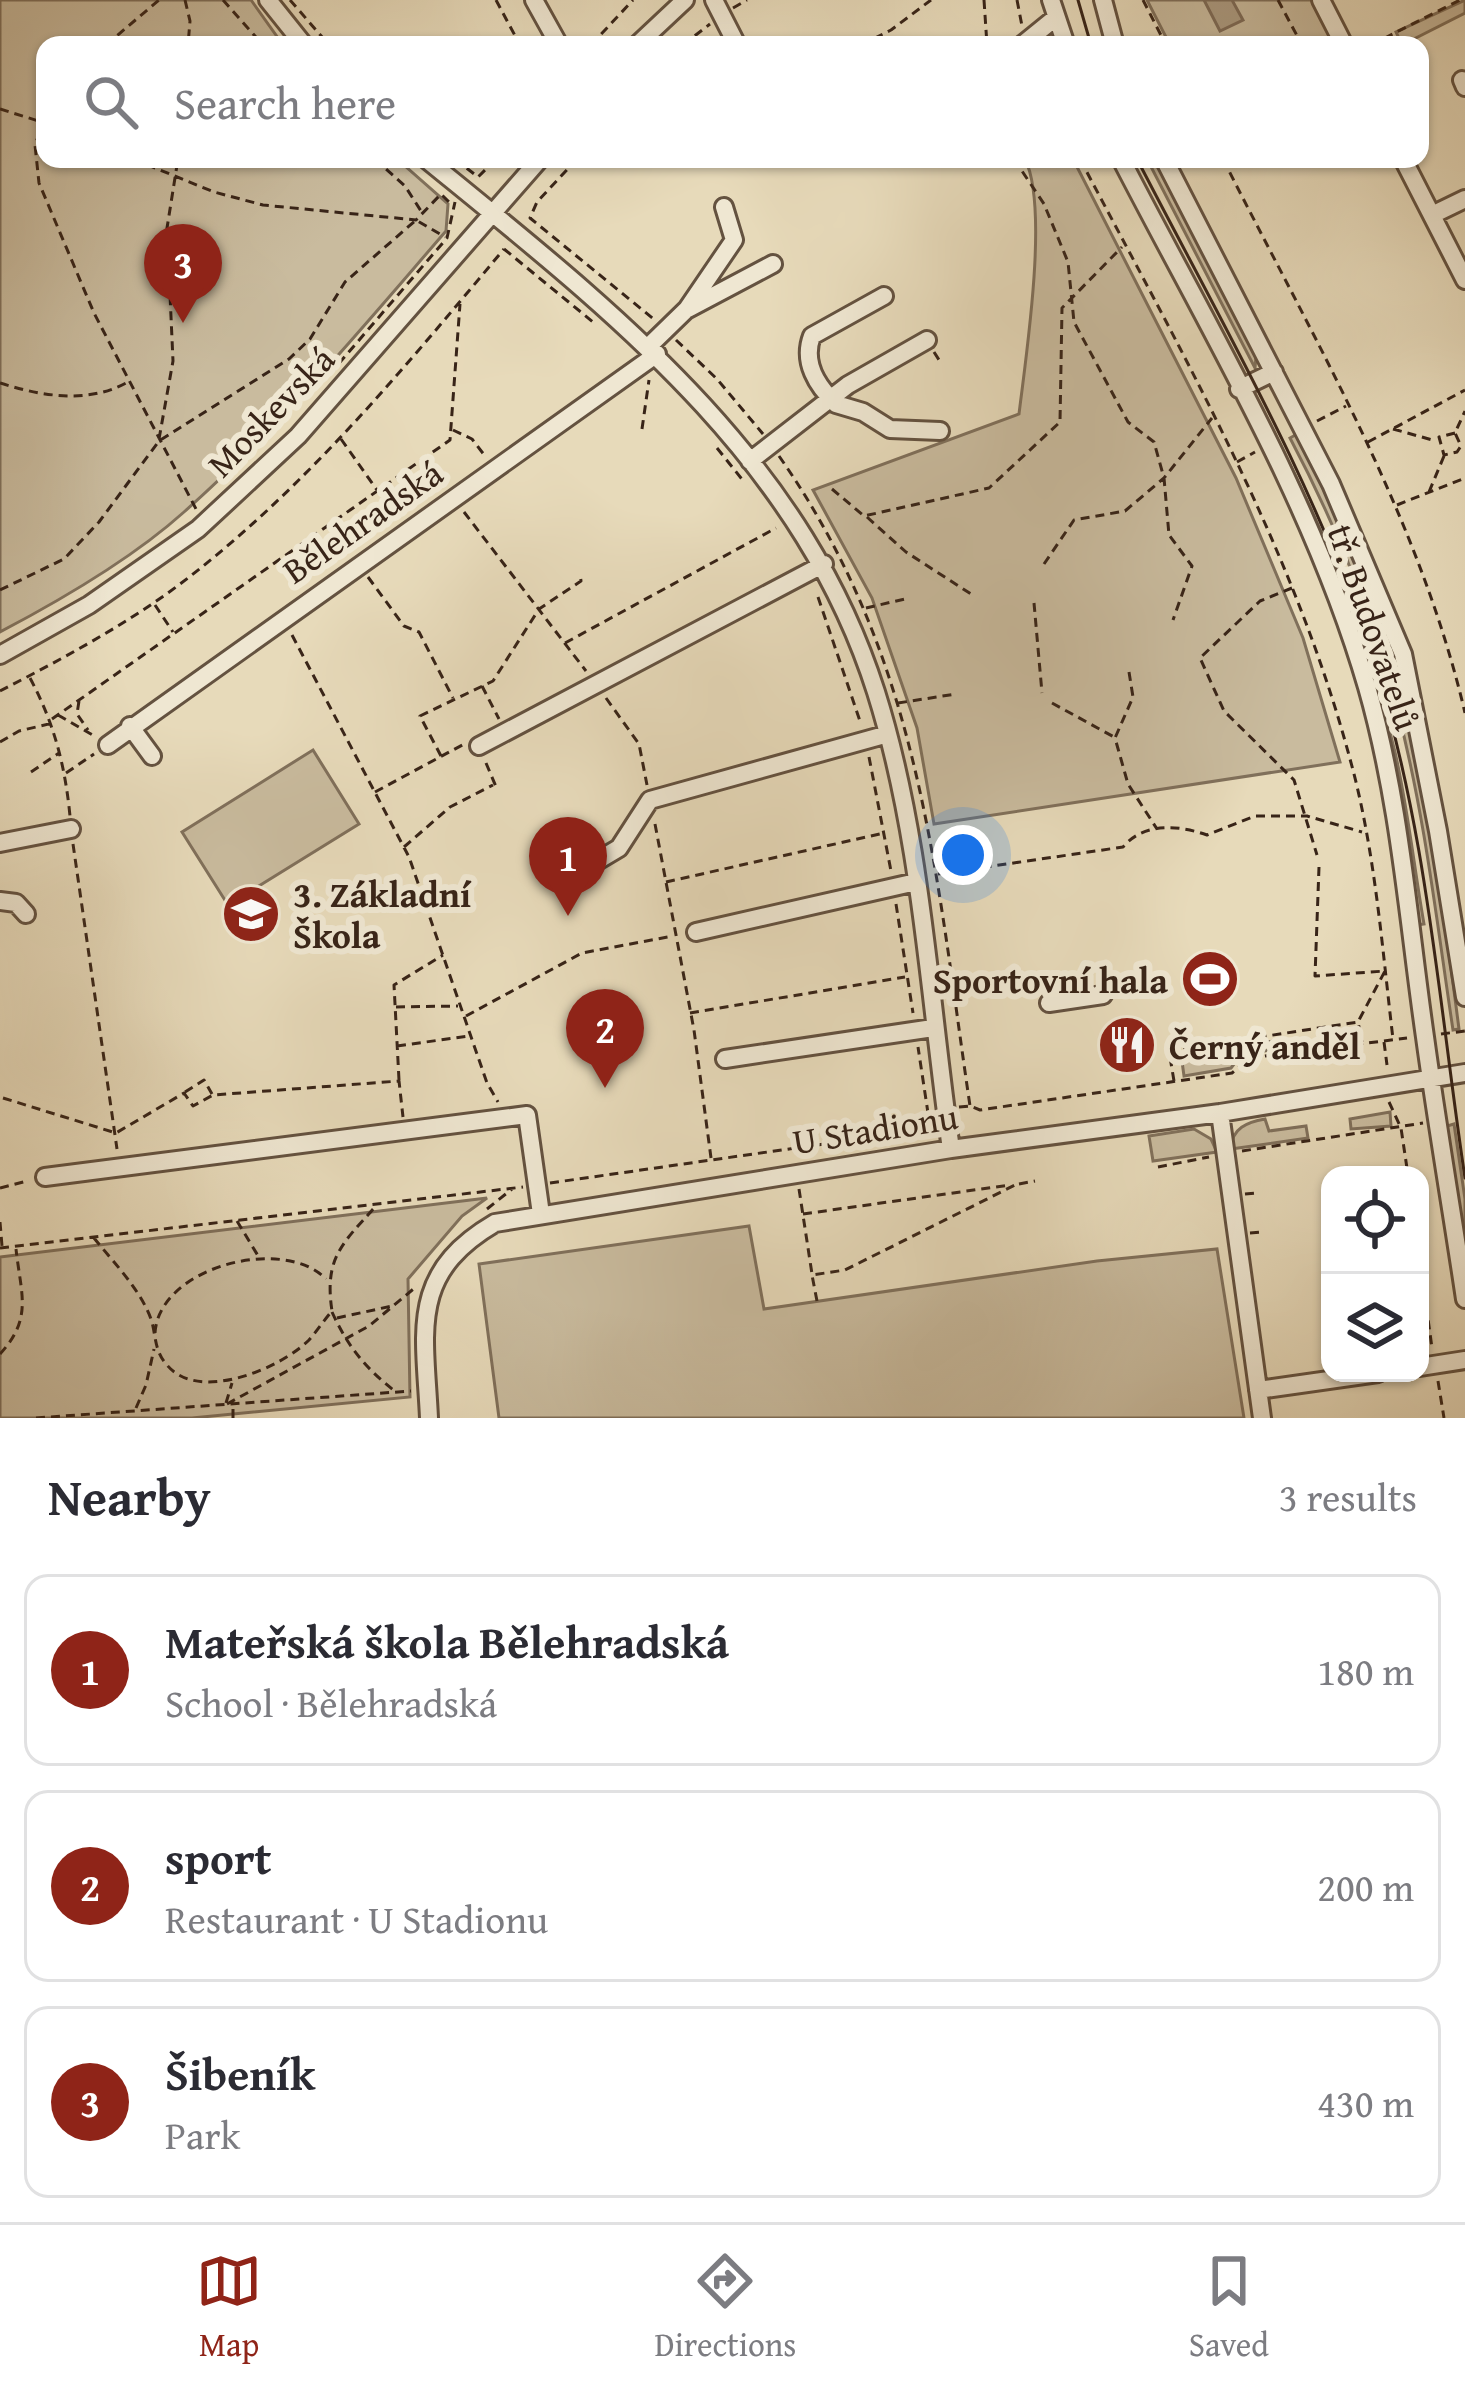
<!DOCTYPE html>
<html lang="en">
<head>
<meta charset="utf-8">
<style>
  body { margin:0; font-family:"Gentium Book Plus",serif; background:#f2f2f3; color:#2b2b33 }
  .controls { position:absolute; right:36px; bottom:36px; display:grid; overflow:hidden; border-radius:24px; box-shadow:0 3px 9px #0004 }
  .controls button { width:108px; height:108px; display:grid; place-items:center; padding:0; border:0; border-bottom:3px solid #e1e1e2; background:#fff; color:#2b2b33; font:60px sans-serif }
  .you { position:absolute; left:963px; top:855px; width:42px; height:42px; margin:-30px; border:9px solid #fff; border-radius:50%; background:#1a73e8; box-shadow:0 0 0 18px #1a73e833 }
  .badge { display:grid; place-items:center; width:78px; height:78px; border-radius:50%; background:#8f2418; color:#fff; font-size:39px; font-weight:700 }
  .pin { position:absolute; translate:-50% -99px; filter:drop-shadow(0 3px 6px #0008) }
  .pin::after { content:''; position:absolute; top:63px; width:42px; height:36px; background:inherit; clip-path:polygon(0 0,100% 0,50% 100%) }
  .list { margin:0; padding:0; list-style:none }
  h2 { display:flex; justify-content:space-between; align-items:center; height:156px; margin:0; padding:0 48px; font-size:51px }
  h2 small { font-size:39px; font-weight:400; color:#7c7c81 }
  .list li { display:grid; grid-template-columns:78px 1fr auto; gap:36px; align-items:center; box-sizing:border-box; height:192px; margin:0 24px 24px; padding:0 24px; border:3px solid #e1e1e2; border-radius:24px }
  .list b { display:block; font-size:45px; white-space:nowrap }
  .list p { margin:0; font-size:39px; white-space:nowrap; color:#7c7c81 }
  .list em { font-size:39px; font-style:normal; color:#7c7c81 }
  .icon { flex:none; width:66px; height:66px; fill:none; stroke:currentColor; stroke-width:2; stroke-linecap:round; stroke-linejoin:round }
  .map { position:relative; flex:none; width:1465px; height:1418px; overflow:hidden }
  .search { position:absolute; background:#fff; box-shadow:0 3px 9px #0004; left:36px; right:36px; top:36px; height:132px; display:flex; align-items:center; gap:30px; box-sizing:border-box; padding:0 42px; border-radius:24px; color:#7c7c81; font-size:45px }
  .sheet { height:804px; background:#fff }
  nav { display:flex; justify-content:space-around; align-items:center; box-sizing:border-box; height:168px; border-top:3px solid #e1e1e2; background:#fff; font-size:33px; color:#7c7c81 }
  nav a { display:grid; justify-items:center; gap:6px }
  nav .on { color:#8f2418 }
  .map>svg:first-child { display:block }
</style>
</head>
<body>
<div class="map">
<svg width="1465" height="1418" viewBox="0 0 1465 1418">
  <rect width="100%" height="100%" fill="#e7daba"/>
  <filter id="stains"><feTurbulence type="fractalNoise" baseFrequency=".00167" numOctaves="4"/><feColorMatrix values="0 0 0 0 .2 0 0 0 0 .09 0 0 0 0 .02 0 0 0 .5 -.17"/></filter>
  <radialGradient id="worn" r=".72"><stop offset=".6" stop-color="#630" stop-opacity="0"/><stop offset="1" stop-color="#630" stop-opacity=".3"/></radialGradient>
  <path fill="#c9bb9e" stroke="#80705b" stroke-width="3" d="M0 0H251L283 45H45V159H397L448 204 446 231C362 328 280 427 184 512 134 557 59 601 0 632Z
    M1147 0H1316L1340 45H1170Z
    M1465 0V13L1402 45 1396 32Z
    M1025 159H1073L1236 478 1303 638 1340 762 934 824 917 728 872 598 813 490 1019 414C1026 356 1049 207 1025 159Z
    M1147 159H1155L1165 177 1256 357 1255 368Z
    M1297 434C1340 522 1383 614 1406 709 1432 814 1445 922 1459 1029L1453 1030C1437 924 1425 816 1398 712 1373 617 1336 525 1290 438Z
    M1279 443C1330 542 1369 644 1395 752 1408 809 1414 867 1424 924L1416 925 1382 732 1273 446Z
    M313 750 359 824 228 905 182 832Z
    M1281 1040 1282 1048 1241 1055 1231 1068 1184 1076 1181 1054Z
    M1390 1112 1391 1126 1351 1129 1350 1119Z
    M1265 1119 1269 1131 1306 1126 1308 1138 1231 1149C1231 1128 1248 1122 1265 1119Z
    M1454 1124 1465 1199V1246L1447 1126Z
    M1194 1129 1211 1139 1217 1152 1153 1161 1149 1136Z
    M487 1198 462 1216 408 1279 410 1397 192 1418H0V1257Z
    M749 1226 764 1309 1097 1261 1217 1249 1244 1418H499L479 1264Z"/>
  <path fill="#ac9c83" stroke="#7e6c58" stroke-width="3" d="M1204 0H1232L1243 20 1220 31Z"/>
  <g fill="none" stroke-linecap="round" stroke-linejoin="round">
    <defs>
      <path id="minor" d="M268 0 304 45
        M534 0 559 45
        M714 0 737 45
        M1051 0 1066 45
        M1103 0 1115 45
        M1321 0 1344 45
        M637 45 685 0
        M1022 45 1054 19
        M1462 80 1465 87
        M426 159C611 310 801 456 876 692 922 838 929 998 951 1149
        M1121 159C1209 330 1313 501 1367 687 1400 802 1408 919 1425 1037 1437 1125 1452 1211 1465 1299
        M1164 159 1331 484 1403 654 1438 831 1465 997
        M1403 159 1465 280
        M1432 215 1465 199
        M884 296 812 336C802 362 817 386 836 404L863 412 890 429 940 431
        M688 309 773 264
        M649 346 687 309 734 240 724 207
        M1239 389 1274 372
        M750 461 848 385 927 340
        M0 655 89 605 198 529 298 436 540 159
        M130 726 152 756
        M108 745 657 354
        M479 746 824 564
        M0 843 71 829
        M582 870 619 848 650 800 888 734
        M0 901 16 903 26 914
        M696 932 916 882
        M1049 1003 1103 995
        M725 1059 933 1028
        M1220 1113 1262 1418
        M45 1177 527 1115 541 1214
        M1420 1367 1465 1360
        M1258 1390 1378 1373
        M429 1418C425 1331 408 1274 495 1223L951 1149 1220 1113 1465 1073"/>
    </defs>
    <use href="#minor" stroke="#645240" stroke-width="22"/>
    <path stroke="#382418" stroke-width="3" stroke-dasharray="9 6" stroke-linecap="butt" d="M185 0 190 21 188 45
      M223 0 263 45
      M290 0 329 45
      M496 0 520 45
      M984 0 987 45
      M1017 0 1022 26
      M1143 0 1166 45
      M1278 0 1302 45
      M733 8 747 0
      M106 45 159 0
      M591 45 633 0
      M683 45 710 24
      M861 45 891 30 931 0
      M1371 45 1460 0
      M0 109 45 123
      M45 118 35 145 39 183 94 313 196 509
      M133 159 214 192 263 205 416 220 441 194 451 204
      M375 159 405 186 421 211
      M455 159 478 177 496 159
      M577 159 537 202 530 218 656 321
      M1014 159 1044 204 1068 262 1074 322 1128 422 1154 442 1164 478 1169 535 1192 566 1173 620
      M1080 159C1182 353 1293 546 1350 759 1375 849 1382 947 1393 1039
      M1223 159C1313 338 1419 516 1465 713
      M504 249 593 322
      M676 340 717 379 763 434
      M934 352 941 363
      M329 375 447 238 455 202
      M0 383C41 396 87 404 126 383
      M1317 421 1346 406
      M642 429 649 380
      M1393 429 1436 441
      M453 430 472 439 485 456
      M1455 433 1439 437 1444 455 1457 452 1461 446 1455 433 1465 411
      M159 439 173 361 167 228 178 159
      M341 439 377 490
      M1368 442 1465 390
      M717 448 745 483
      M779 456C921 659 935 869 970 1106
      M1237 462 1255 452
      M832 489 864 516 989 488 1060 422 1062 308 1122 247
      M1429 492 1444 456
      M1397 505 1465 478
      M464 512 586 671
      M867 517 906 552 971 594
      M1044 564 1074 520 1125 511 1164 478 1212 418
      M368 577 404 626 419 632 453 698
      M1292 588 1260 601 1200 658 1224 711 1294 780 1317 855
      M0 590 64 559 99 522 159 441 289 359 310 339 345 282 416 220 445 237
      M818 597 861 724
      M1034 603 1042 693
      M155 605 173 632
      M866 608 909 598
      M292 635 409 857 487 1083 498 1102
      M565 643 776 528
      M1129 672 1133 697 1115 738 1128 784 1157 829
      M30 678C54 723 65 765 70 816
      M482 686 499 719
      M0 691C64 658 131 622 188 578 309 484 406 366 504 249
      M606 698 639 744 647 785
      M79 701 77 714 88 730
      M898 703 956 694
      M1052 703 1114 737
      M58 715 96 737
      M52 719 450 440 460 304
      M0 742 19 731 53 723
      M441 756 420 716 493 681 539 609 581 581 580 574
      M869 757 891 871
      M486 763 497 789
      M31 772 59 753
      M66 773 94 754
      M375 792 466 743
      M655 824 694 1030 711 1158
      M73 844 117 1149
      M404 847 450 807 493 785
      M1319 867 1315 976 1385 971 1359 1020
      M938 874 1123 847C1144 822 1179 825 1207 835L1255 816H1307L1362 832
      M666 882 884 833
      M896 904 913 1013
      M396 1007 458 1006
      M690 1013 905 977
      M466 1016 582 953 673 936
      M1441 1034 1465 1031
      M1384 1042 1387 1065
      M397 1046 469 1036
      M399 1080 394 985 443 955
      M1174 1081 1169 1051 1358 1022 1362 1042
      M185 1092 204 1080 212 1094
      M3 1098 116 1133 184 1093 193 1106 213 1095 399 1081 403 1117
      M1389 1102 1401 1128 1408 1175
      M959 1107 970 1106 980 1110 1232 1073 1250 1058 1407 1038
      M1242 1151 1423 1123
      M1158 1167 1209 1157
      M550 1183 915 1131 928 1113 918 1047
      M1019 1184 1035 1181
      M0 1188 27 1181
      M799 1189 812 1274
      M1245 1194 1256 1193
      M487 1209 512 1189
      M803 1214 1010 1185
      M237 1221 260 1259
      M0 1222 2 1246
      M1250 1233 1262 1232
      M94 1238C114 1263 142 1291 152 1322 156 1338 155 1352 167 1365 198 1403 280 1369 309 1340 317 1331 324 1320 332 1311 324 1258 342 1244 375 1207
      M0 1248 523 1187
      M1420 1261 1432 1348
      M817 1301 812 1275 845 1270 1017 1184
      M332 1312C348 1347 366 1369 396 1392
      M337 1318 392 1306
      M155 1333C159 1267 283 1235 326 1279
      M0 1354C33 1318 21 1295 16 1249
      M1438 1381 1444 1418
      M226 1403 232 1383
      M227 1404 369 1326 417 1286
      M136 1408 146 1385 154 1349
      M36 1418 411 1391
      M233 1418V1406"/>
    <use href="#minor" stroke="#efe7d2" stroke-width="16"/>
    <path stroke="#382418" stroke-width="3" d="M1078 0 1091 45
      M1137 159C1221 322 1316 484 1373 660 1427 826 1439 1006 1465 1178"/>
  </g>
  <defs>
    <symbol id="school-disc" viewBox="-11 -11 22 22"><circle r="9.5" fill="#8f2418" stroke="#efe7d2"/><path d="M0-5L7-2L0 1L-7-2ZM-4 1L0 2.5L4 1V4Q0 6-4 4Z" fill="#fff"/></symbol>
    <symbol id="stadium-disc" viewBox="-11 -11 22 22"><circle r="9.5" fill="#8f2418" stroke="#efe7d2"/><path d="M0-5a6.5 5 0 1 0 0 10a6.5 5 0 1 0 0-10ZM-3.5-1.8h7v3.6h-7Z" fill="#fff"/></symbol>
    <symbol id="restaurant-disc" viewBox="-11 -11 22 22"><circle r="9.5" fill="#8f2418" stroke="#efe7d2"/><path d="M-5-6h1v4h1v-4h1v4h1v-4h1v5L-1.5 .5V6h-2V.5L-5-1ZM5-6V6H3V1.5H1.5Q1.5-4 5-6Z" fill="#fff"/></symbol>
  </defs>
  <g fill-rule="evenodd">
    <use href="#school-disc" x="218" y="881" width="66" height="66"/>
    <use href="#stadium-disc" x="1177" y="946" width="66" height="66"/>
    <use href="#restaurant-disc" x="1094" y="1012" width="66" height="66"/>
  </g>
  <g text-anchor="middle" dominant-baseline="central" stroke-width="12" stroke-linejoin="round" paint-order="stroke">
    <g font-size="36" fill="#382418" stroke="#efe7d2">
      <text transform="translate(270 411) rotate(-46)">Moskevská</text>
      <text transform="translate(362 521) rotate(-35)">Bělehradská</text>
      <text transform="translate(1375 627) rotate(71)">tř. Budovatelů</text>
      <text transform="translate(875 1128) rotate(-9)">U Stadionu</text>
    </g>
    <g font-size="36" font-weight="bold" fill="#382418" stroke="#efe7d2" text-anchor="start">
      <text x="293" y="893">3. Základní<tspan x="293" dy="41">Škola</tspan></text>
      <text x="1168" y="979" text-anchor="end">Sportovní hala</text>
      <text x="1169" y="1045">Černý anděl</text>
    </g>
  </g>
  <rect width="100%" height="100%" filter="url(#stains)"/>
  <rect width="100%" height="100%" fill="url(#worn)"/>
</svg>
<div class="controls">
<button><svg class="icon" aria-label="locate" viewBox="0 0 24 24"><circle cx="12" cy="12" r="6"/><path d="M12 2v4M12 18v4M2 12h4M18 12h4"/></svg></button>
<button><svg class="icon" aria-label="layers" viewBox="0 0 24 24"><path d="M12 4l9 5-9 5-9-5zM3 14l9 5 9-5"/></svg></button>
</div>
<div class="you"></div>
<div class="pin badge" style="left:568px;top:916px">1</div>
<div class="pin badge" style="left:605px;top:1088px">2</div>
<div class="pin badge" style="left:183px;top:323px">3</div>
<div class="search"><svg class="icon" aria-label="search" viewBox="0 0 24 24"><circle cx="10" cy="10" r="6"/><path d="M15 15l6 6"/></svg>Search here</div>
</div>
<section class="sheet">
<h2>Nearby<small>3 results</small></h2>
<ul class="list">
<li><span class="badge">1</span><div><b>Mateřská škola Bělehradská</b><p>School · Bělehradská</p></div><em>180 m</em></li>
<li><span class="badge">2</span><div><b>sport</b><p>Restaurant · U Stadionu</p></div><em>200 m</em></li>
<li><span class="badge">3</span><div><b>Šibeník</b><p>Park</p></div><em>430 m</em></li>
</ul>
</section>
<nav>
<a class="on"><svg class="icon" aria-label="map" viewBox="0 0 24 24"><path d="M3 6l6-2 6 2 6-2v14l-6 2-6-2-6 2zM9 4v14M15 6v14"/></svg>Map</a>
<a><svg class="icon" aria-label="directions" viewBox="0 0 24 24"><path d="M12 3l9 9-9 9-9-9zM9 14v-3h6M13 9l2 2-2 2"/></svg>Directions</a>
<a><svg class="icon" aria-label="saved" viewBox="0 0 24 24"><path d="M7 4h10v16l-5-4-5 4z"/></svg>Saved</a>
</nav>
</body>
</html>
